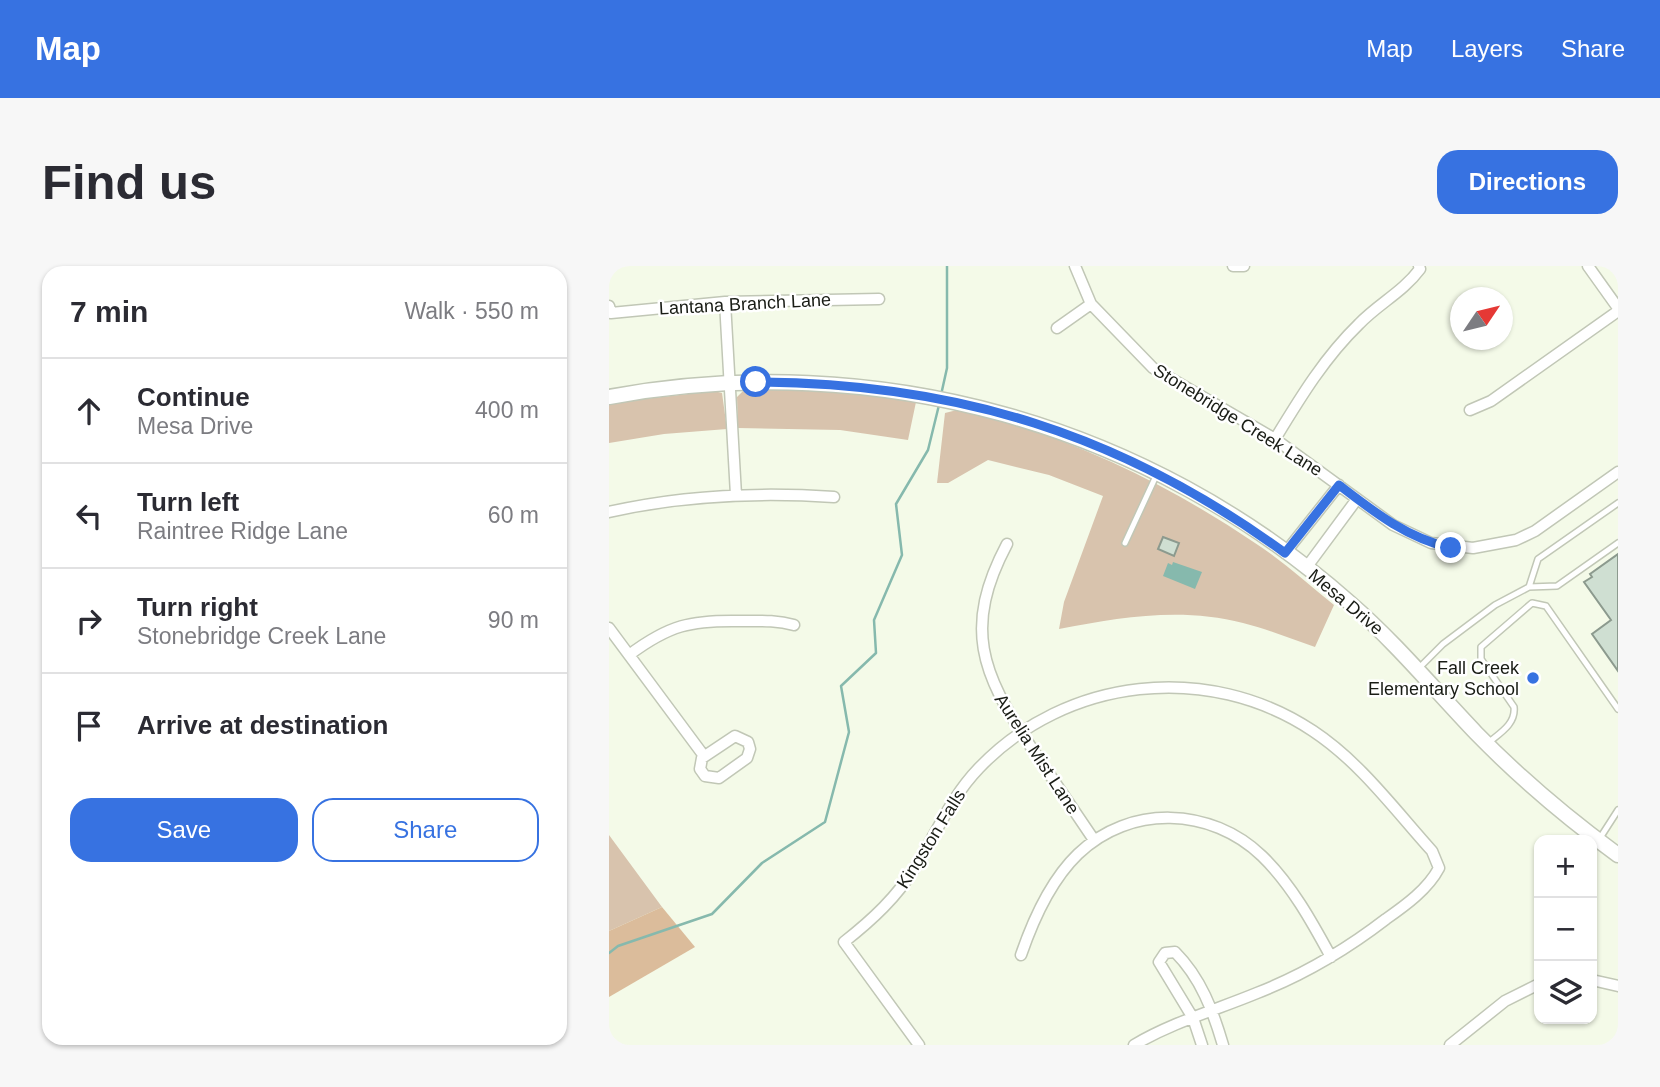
<!DOCTYPE html>
<html lang="en">
<head>
<meta charset="utf-8">
<style>
  body { margin:0; font-family:Arial,sans-serif; background:#f7f7f7; color:#2b2b33 }
  .controls { position:absolute; right:21px; bottom:21px; display:grid; overflow:hidden; border-radius:14px; box-shadow:0 2px 5px #0004 }
  .controls button { width:63px; height:63px; display:grid; place-items:center; padding:0; border:0; border-bottom:2px solid #e1e1e2; background:#fff; color:#2b2b33; font:35px sans-serif }
  .compass { position:absolute; left:841px; top:21px; width:63px; height:63px; border-radius:50%; background:#fff; box-shadow:0 2px 5px #0004; rotate:55deg }
  .stop { position:absolute; width:21px; height:21px; margin:-16px; border:5px solid #3772e1; border-radius:50%; background:#fff }
  .stop.end { background:#3772e1; border-color:#fff; box-shadow:0 2px 7px #0008 }
  .list { margin:0; padding:0; list-style:none }
  h2 { display:flex; justify-content:space-between; align-items:center; height:91px; margin:0; padding:0 28px; font-size:30px }
  h2 small { font-size:23px; font-weight:400; color:#7c7c81 }
  .list li { display:grid; grid-template-columns:46px 1fr auto; gap:21px; align-items:center; box-sizing:border-box; height:105px; padding:0 28px; border-top:2px solid #e1e1e2 }
  .list b { display:block; font-size:26px; white-space:nowrap }
  .list p { margin:0; font-size:23px; white-space:nowrap; color:#7c7c81 }
  .list em { font-size:23px; font-style:normal; color:#7c7c81 }
  .actions { display:flex; gap:14px; padding:21px 28px }
  .actions a { flex:1; padding:16px 0; border:2px solid #3772e1; border-radius:21px; text-align:center; font-size:24px; color:#3772e1 }
  .actions .main { background:#3772e1; color:#fff }
  .icon { flex:none; width:38px; height:38px; fill:none; stroke:currentColor; stroke-width:2; stroke-linecap:round; stroke-linejoin:round }
  .map { position:relative; flex:none; width:1009px; height:779px; overflow:hidden; border-radius:21px }
  header { display:flex; align-items:center; gap:42px; box-sizing:border-box; height:98px; padding:0 35px; background:#3772e1; color:#fff }
  header strong { font-size:33px }
  nav { display:flex; gap:38px; margin-inline-start:auto; font-size:24px }
  .intro { display:flex; align-items:center; justify-content:space-between; box-sizing:border-box; height:168px; padding:0 42px }
  h1 { margin:0; font-size:49px }
  .button { padding:18px 32px; border-radius:21px; background:#3772e1; color:#fff; font-size:24px; font-weight:700 }
  main { display:flex; gap:42px; padding:0 42px }
  aside { flex:1; background:#fff; border-radius:21px; box-shadow:0 2px 5px #0004 }
  .map>svg:first-child { display:block }
</style>
</head>
<body>
<header>
<strong>Map</strong>
<nav><a>Map</a><a>Layers</a><a>Share</a></nav>
</header>
<div class="intro"><h1>Find us</h1><a class="button">Directions</a></div>
<main>
<aside>
<h2>7 min<small>Walk · 550 m</small></h2>
<ul class="list">
<li><svg class="icon" aria-label="ahead" viewBox="0 0 24 24"><path d="M12 20V5M6 11l6-6 6 6"/></svg><div><b>Continue</b><p>Mesa Drive</p></div><em>400 m</em></li>
<li><svg class="icon" aria-label="left" viewBox="0 0 24 24"><path d="M17 20v-9H6M10 6l-5 5 5 5"/></svg><div><b>Turn left</b><p>Raintree Ridge Lane</p></div><em>60 m</em></li>
<li><svg class="icon" aria-label="right" viewBox="0 0 24 24"><path d="M7 20v-9h11M14 6l5 5-5 5"/></svg><div><b>Turn right</b><p>Stonebridge Creek Lane</p></div><em>90 m</em></li>
<li><svg class="icon" aria-label="arrive" viewBox="0 0 24 24"><path d="M6 21V4h12l-3 4 3 4H6"/></svg><div><b>Arrive at destination</b></div></li>
</ul>
<div class="actions"><a class="main">Save</a><a>Share</a></div>
</aside>
<div class="map">
<svg width="1009" height="779" viewBox="0 0 1009 779">
  <rect width="100%" height="100%" fill="#f4fae8"/>
  <path fill="#d8c3ad" d="M137 122 241 126 307 136 299 174 231 164 129 162 128 131Z
    M105 125 113 127 118 163 55 168 0 177V137Z
    M352 143C456 169 556 216 646 277 674 295 699 318 725 339L706 381C682 373 658 363 634 357 573 341 511 351 450 363L455 336 494 230 440 209 379 194 339 217H328L336 147Z
    M0 569 53 641 0 665Z"/>
  <path fill="#dbbc9b" d="M53 641 86 681 0 731V665Z"/>
  <path fill="#86b9ad" d="M564 296 593 306 586 323 554 310 559 297 563 299Z"/>
  <g fill="none" stroke-linecap="round" stroke-linejoin="round">
    <path stroke="#86b9ad" stroke-width="2.5" d="M332 129 338 102V0
      M0 687 9 680 103 648 153 597 216 556 240 466 232 420 267 387 265 354 293 289 287 238 319 184 330 139"/>
  </g>
  <path fill="#cfdfd2" stroke="#8c9a8e" stroke-width="2" d="M554 271 570 277 565 290 549 283Z
    M1009 288V405L983 368 1002 354 975 316 983 311 981 308Z"/>
  <g fill="none" stroke-linecap="round" stroke-linejoin="round">
    <defs>
      <path id="service" d="M516 277 547 210
        M920 321 929 293 1009 237
        M809 403 834 378 886 339 920 321 948 320 1009 277
        M879 477C891 467 907 458 905 441L872 393V381L923 337 937 340 1009 443
        M991 572 1009 544"/>
      <path id="minor" d="M466 0 482 38 544 102 666 173 784 259 822 277 864 282 907 274 926 265 1009 206
        M624 0H635
        M979 0 1009 42
        M116 36 127 229
        M0 40 2 47 116 36 270 33
        M448 62 482 38
        M861 144 882 135 1009 45
        M666 173C691 132 715 92 750 58 769 38 794 26 811 3L810 0
        M0 246C74 229 149 226 225 231
        M398 278C354 361 372 407 422 481 443 512 464 543 485 574
        M676 287 730 219
        M697 302 748 233
        M0 362 95 490
        M20 389C60 359 82 354 131 355 150 355 167 354 185 359
        M126 470 139 476 141 483 138 492 110 512 96 510 91 503 93 492Z
        M412 689C424 654 442 614 469 588 521 538 602 541 653 590 682 618 703 656 722 691
        M983 714 1009 720
        M310 779 235 676C263 654 288 631 307 600 328 566 342 531 370 502 457 411 599 395 704 465 751 496 786 544 823 585L830 602C819 623 797 639 777 653 738 683 694 709 648 727 607 744 564 756 525 779
        M593 779 584 752 550 696 556 687 566 686C592 712 604 745 614 779
        M841 779 896 735 930 718"/>
      <path id="tertiary" d="M0 131C267 82 537 157 741 337 787 377 825 423 867 467 911 512 958 552 1009 589"/>
    </defs>
    <use href="#service" stroke="#c1c7b6" stroke-width="8"/>
    <use href="#minor" stroke="#c1c7b6" stroke-width="13"/>
    <use href="#tertiary" stroke="#c1c7b6" stroke-width="17"/>
    <use href="#service" stroke="#fff" stroke-width="5"/>
    <use href="#minor" stroke="#fff" stroke-width="10"/>
    <use href="#tertiary" stroke="#fff" stroke-width="14"/>
  </g>
  <g fill="none" stroke-linecap="round" stroke-linejoin="round">
    <path stroke="#3772e1" stroke-width="9" d="M147 116C348 117 513 168 676 287L730 219C765 246 798 272 842 282"/>
  </g>
  <circle fill="#3772e1" stroke="#fff" stroke-width="2.5" cx="924" cy="412" r="7"/>
  <g text-anchor="middle" dominant-baseline="central" stroke-width="5" stroke-linejoin="round" paint-order="stroke">
    <g font-size="18" fill="#191c15" stroke="#fff">
      <text transform="translate(136 38) rotate(-3)">Lantana Branch Lane</text>
      <text transform="translate(629 154) rotate(32)">Stonebridge Creek Lane</text>
      <text transform="translate(737 336) rotate(40)">Mesa Drive</text>
      <text transform="translate(428 488) rotate(57)">Aurelia Mist Lane</text>
      <text transform="translate(322 573) rotate(-58)">Kingston Falls</text>
    </g>
    <g font-size="18" fill="#191c15" stroke="#fff" text-anchor="end">
      <text x="910" y="402">Fall Creek<tspan x="910" dy="21">Elementary School</tspan></text>
    </g>
  </g>
</svg>
<div class="controls">
<button>+</button>
<button>−</button>
<button><svg class="icon" aria-label="layers" viewBox="0 0 24 24"><path d="M12 4l9 5-9 5-9-5zM3 14l9 5 9-5"/></svg></button>
</div>
<svg class="compass" viewBox="-18 -18 36 36"><path d="M0-13l5 13h-10z" fill="#e53935"/><path d="M0 13l5-13h-10z" fill="#7c7c81"/></svg>
<div class="stop" style="left:147px;top:116px"></div>
<div class="stop end" style="left:842px;top:282px"></div>
</div>
</main>
</body>
</html>
